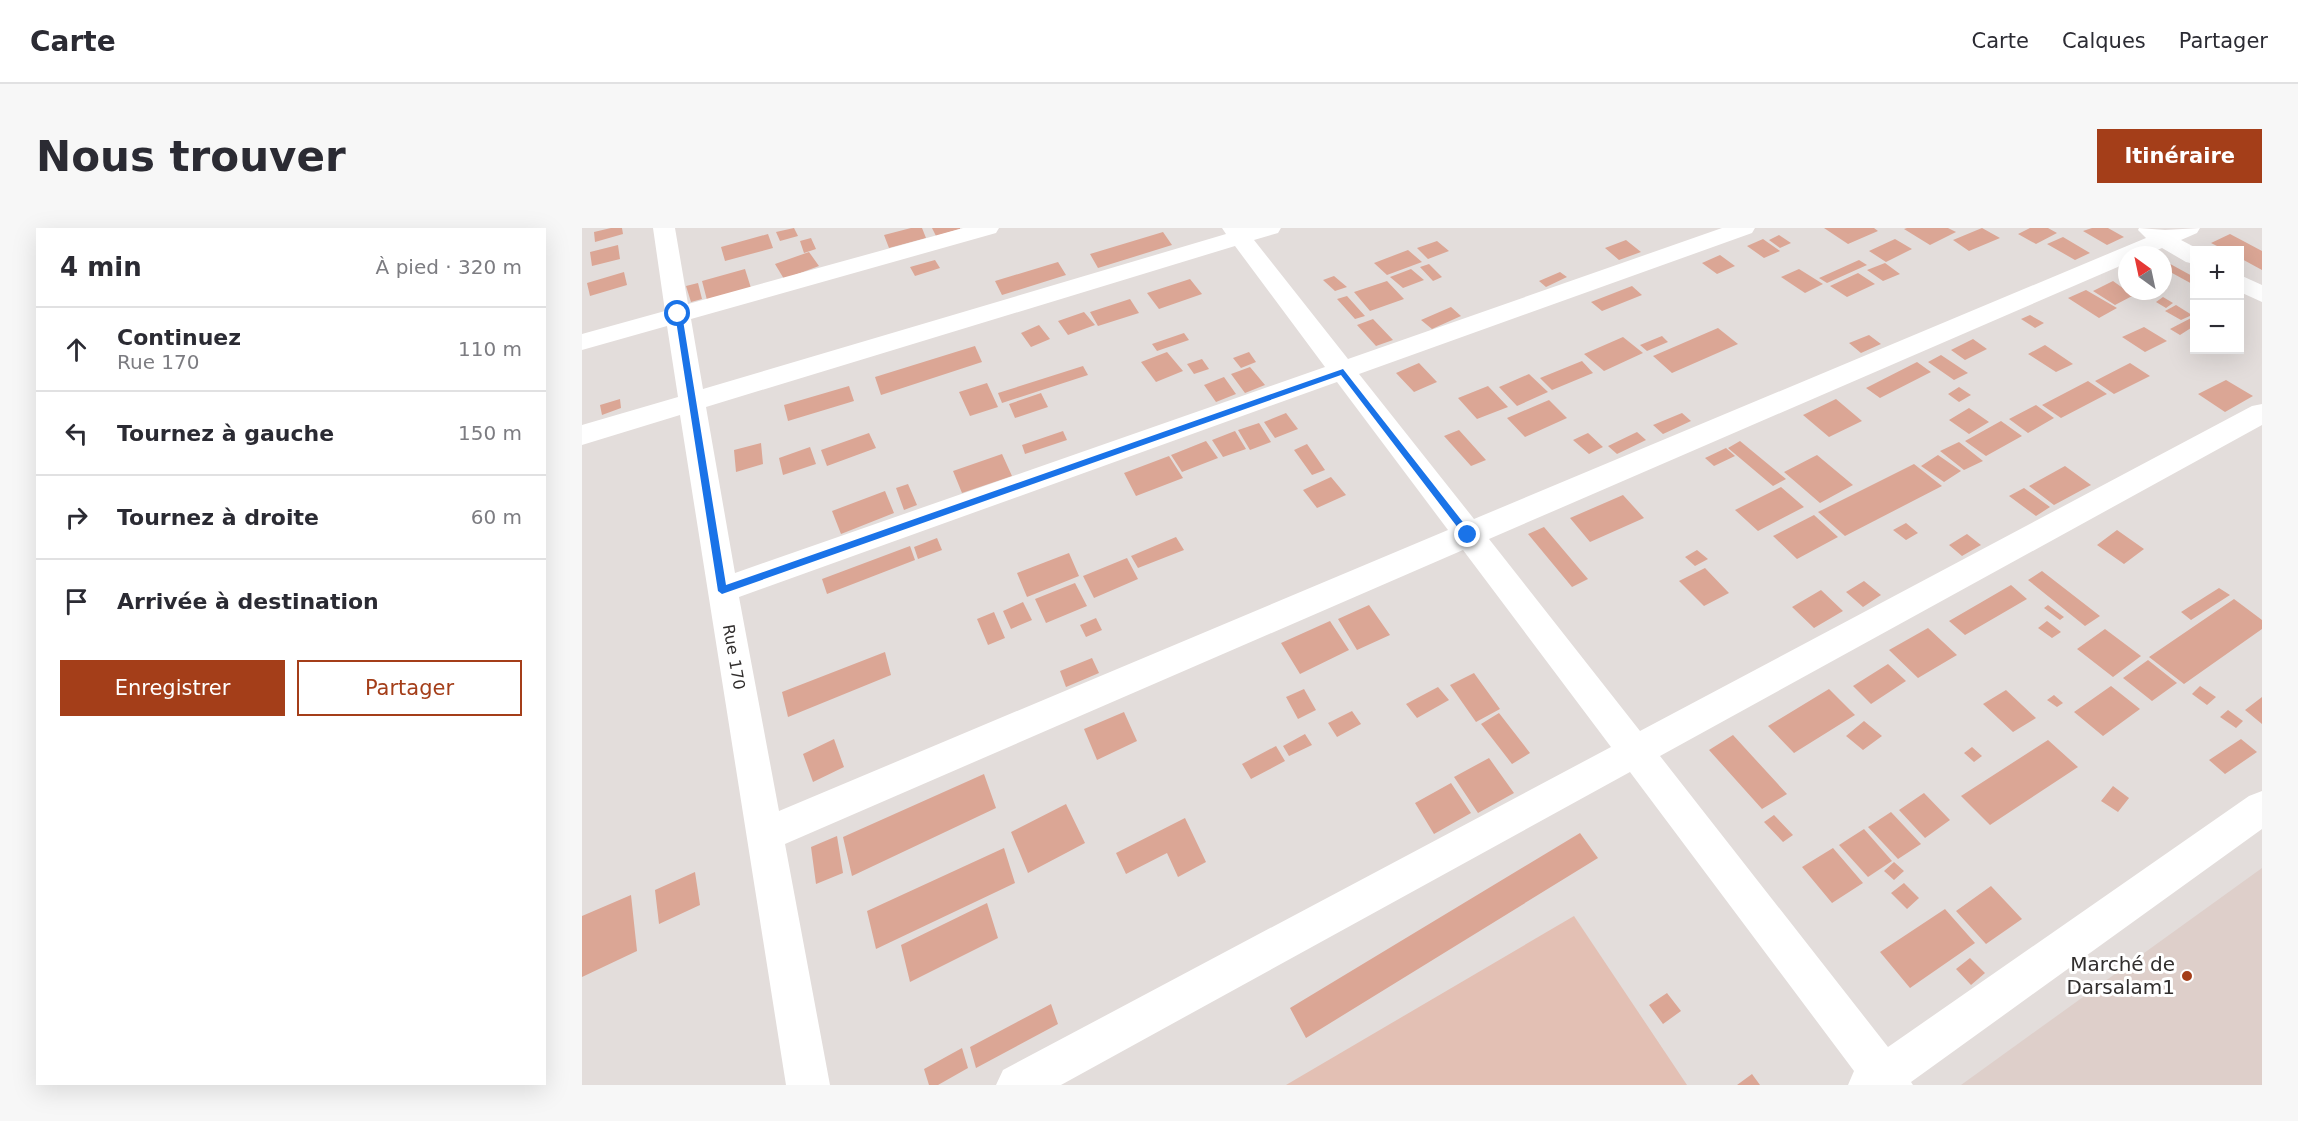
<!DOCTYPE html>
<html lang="fr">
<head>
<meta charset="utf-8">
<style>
  body { margin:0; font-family:"DejaVu Sans",sans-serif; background:#f7f7f7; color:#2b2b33 }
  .controls { position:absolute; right:18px; top:18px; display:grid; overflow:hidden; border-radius:0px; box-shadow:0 6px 24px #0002 }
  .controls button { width:54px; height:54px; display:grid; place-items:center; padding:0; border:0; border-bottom:2px solid #e1e1e2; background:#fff; color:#2b2b33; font:30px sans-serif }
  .compass { position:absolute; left:1536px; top:18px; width:54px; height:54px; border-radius:50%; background:#fff; box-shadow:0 6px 24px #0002; rotate:327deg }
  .stop { position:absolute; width:18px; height:18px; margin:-14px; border:4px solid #1a73e8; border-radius:50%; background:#fff }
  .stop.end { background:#1a73e8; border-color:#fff; box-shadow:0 2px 6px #0008 }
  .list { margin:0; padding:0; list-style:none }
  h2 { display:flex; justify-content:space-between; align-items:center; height:78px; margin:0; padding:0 24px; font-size:26px }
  h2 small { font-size:20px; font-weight:400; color:#7c7c81 }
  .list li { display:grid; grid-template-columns:39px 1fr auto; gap:18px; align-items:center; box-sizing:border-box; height:84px; padding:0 24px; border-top:2px solid #e1e1e2 }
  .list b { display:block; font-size:22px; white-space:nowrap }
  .list p { margin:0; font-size:20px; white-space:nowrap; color:#7c7c81 }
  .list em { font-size:20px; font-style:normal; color:#7c7c81 }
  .actions { display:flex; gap:12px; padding:18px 24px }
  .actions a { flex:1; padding:14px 0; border:2px solid #a43e19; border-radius:0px; text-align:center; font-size:21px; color:#a43e19 }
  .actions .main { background:#a43e19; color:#fff }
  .icon { flex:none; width:33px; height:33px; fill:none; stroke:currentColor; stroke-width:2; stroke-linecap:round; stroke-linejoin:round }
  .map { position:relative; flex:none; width:1680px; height:857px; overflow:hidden; border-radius:0px }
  header { display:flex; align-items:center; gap:36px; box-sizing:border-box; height:84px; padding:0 30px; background:#fff; border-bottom:2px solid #e1e1e2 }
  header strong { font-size:28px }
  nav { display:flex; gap:33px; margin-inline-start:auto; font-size:21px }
  .intro { display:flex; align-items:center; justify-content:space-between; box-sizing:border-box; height:144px; padding:0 36px }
  h1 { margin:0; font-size:42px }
  .button { padding:15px 27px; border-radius:0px; background:#a43e19; color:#fff; font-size:21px; font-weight:700 }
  main { display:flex; gap:36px; padding:0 36px }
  aside { flex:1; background:#fff; border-radius:0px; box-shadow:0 6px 24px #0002 }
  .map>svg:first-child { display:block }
</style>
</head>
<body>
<header>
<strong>Carte</strong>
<nav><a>Carte</a><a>Calques</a><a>Partager</a></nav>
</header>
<div class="intro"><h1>Nous trouver</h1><a class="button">Itinéraire</a></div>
<main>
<aside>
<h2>4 min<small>À pied · 320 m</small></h2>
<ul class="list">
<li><svg class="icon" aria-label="ahead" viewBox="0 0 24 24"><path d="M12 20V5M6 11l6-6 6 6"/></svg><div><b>Continuez</b><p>Rue 170</p></div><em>110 m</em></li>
<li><svg class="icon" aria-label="left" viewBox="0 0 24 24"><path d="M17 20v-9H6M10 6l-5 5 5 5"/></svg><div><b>Tournez à gauche</b></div><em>150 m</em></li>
<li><svg class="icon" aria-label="right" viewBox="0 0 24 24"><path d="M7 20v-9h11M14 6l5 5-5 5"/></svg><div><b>Tournez à droite</b></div><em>60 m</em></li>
<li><svg class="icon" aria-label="arrive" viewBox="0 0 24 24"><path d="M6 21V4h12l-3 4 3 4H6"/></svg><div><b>Arrivée à destination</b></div></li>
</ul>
<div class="actions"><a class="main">Enregistrer</a><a>Partager</a></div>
</aside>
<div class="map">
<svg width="1680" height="857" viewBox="0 0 1680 857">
  <rect width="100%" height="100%" fill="#e3dddb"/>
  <path fill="#decfca" d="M1680 640V857H1379Z"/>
  <path fill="#e3c0b4" d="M992 688 1105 857H704Z"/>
  <path fill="#dba695" d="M29 0H40L41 6 13 14 12 4Z
    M212 0 216 8 198 13 194 4Z
    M329 0H340L344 10 307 20 302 7Z
    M350 0H378V1L354 8Z
    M1242 0H1292L1296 3 1266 16Z
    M1325 0H1366L1374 4 1348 17 1322 1Z
    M1400 0 1418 10 1387 23 1371 12Z
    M1448 0H1466L1475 5 1454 16 1436 6Z
    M1510 0H1526L1542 9 1525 17 1501 3Z
    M581 4 590 17 516 40 508 26Z
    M186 6 191 20 143 33 139 19Z
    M1648 6 1680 23V42L1658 30V22H1643L1629 15Z
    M1197 7 1209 15 1198 20 1187 12Z
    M1481 9 1508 25 1493 32 1465 16Z
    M229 10 234 21 222 25 218 13Z
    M1181 11 1198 23 1182 30 1165 18Z
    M1313 11 1330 21 1304 34 1287 23Z
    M1044 12 1059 24 1037 32 1023 20Z
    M855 13 867 23 846 31 835 20Z
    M36 17 38 31 10 38 8 24Z
    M826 22 840 34 805 47 792 35Z
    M227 24 237 38 202 51 193 36Z
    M1138 27 1153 38 1135 46 1120 35Z
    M353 32 358 40 333 48 328 39Z
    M1277 32 1285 37 1245 55 1237 50Z
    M1581 32 1612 49V57L1581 40Z
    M476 34 484 47 420 67 413 53Z
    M1303 35 1318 46 1301 53 1285 42Z
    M847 36 860 49 851 53 838 39Z
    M163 41 169 60 125 72 120 53Z
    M829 41 842 52 821 60 808 49Z
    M1217 41 1241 56 1223 65 1199 49Z
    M42 44 45 57 8 68 5 55Z
    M978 44 985 49 964 59 957 53Z
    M1276 45 1293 56 1265 69 1248 58Z
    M752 48 765 59 753 63 741 52Z
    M608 51 620 66 577 81 565 65Z
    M805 53 822 71 788 83 772 64Z
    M1531 53 1545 63 1554 66 1533 77 1511 63Z
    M116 55 120 71 109 74 104 58Z
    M1050 58 1060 67 1020 83 1009 74Z
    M1504 62 1535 80 1517 90 1486 70Z
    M765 68 783 88 773 91 755 71Z
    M1581 69 1591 75 1584 80 1574 74Z
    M548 71 557 85 516 98 508 84Z
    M1594 77 1610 87 1599 92 1583 83Z
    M869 79 879 88 850 101 839 92Z
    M502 84 513 97 486 107 476 93Z
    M1448 87 1462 95 1453 100 1439 91Z
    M1611 89 1612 98 1598 107 1588 101Z
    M791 91 811 112 794 118 775 97Z
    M457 97 468 111 449 119 439 105Z
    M1562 99 1585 113 1563 124 1540 109Z
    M1136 100 1156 116 1090 145 1071 128Z
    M602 105 607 112 575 123 570 116Z
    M1287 107 1299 116 1279 125 1267 115Z
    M1080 108 1086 114 1065 123 1058 117Z
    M1041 109 1061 125 1022 143 1002 126Z
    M1391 111 1405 121 1383 132 1369 122Z
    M1463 117 1491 136 1474 144 1446 126Z
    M393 118 400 134 299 167 293 149Z
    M585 124 601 143 574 154 559 134Z
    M667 124 674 134 659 140 651 130Z
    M1359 127 1386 145 1372 152 1346 134Z
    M620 131 627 141 612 146 605 136Z
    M1000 133 1011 145 970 162 958 150Z
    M1335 134 1349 144 1298 170 1284 160Z
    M837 135 855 154 832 164 814 145Z
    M1548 135 1568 148 1532 166 1513 153Z
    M501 138 506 147 420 175 416 165Z
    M668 139 683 157 663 165 649 146Z
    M947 146 966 164 935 178 917 159Z
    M642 149 654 166 634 174 622 157Z
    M1644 152 1671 168 1643 184 1616 166Z
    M1506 153 1525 166 1479 190 1460 177Z
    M405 155 416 179 388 188 377 164Z
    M267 158 272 173 206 193 202 177Z
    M906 158 926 179 895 191 876 170Z
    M1377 159 1389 167 1377 174 1366 166Z
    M459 165 466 179 433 190 427 176Z
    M38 171 39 180 20 187 18 177Z
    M1254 171 1280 193 1247 209 1221 187Z
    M967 172 985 190 943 209 925 190Z
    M1454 177 1472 190 1446 205 1427 191Z
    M1387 180 1407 194 1387 206 1367 192Z
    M704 185 716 201 693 210 682 194Z
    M1100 185 1109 193 1081 206 1071 197Z
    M1419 193 1440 208 1404 228 1383 213Z
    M677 195 689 214 668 222 656 202Z
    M877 202 904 232 889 238 862 208Z
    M481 203 485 212 443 226 440 217Z
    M653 203 664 221 641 229 630 212Z
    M1055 204 1064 212 1035 226 1026 218Z
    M287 205 294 220 245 238 239 222Z
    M1006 205 1021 219 1007 226 991 212Z
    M624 213 636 230 600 244 589 227Z
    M1158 213 1204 251 1191 258 1146 220Z
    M1377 214 1401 233 1382 242 1358 223Z
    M179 215 181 236 154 244 152 222Z
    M725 216 743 242 730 247 712 222Z
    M228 219 234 236 201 247 197 230Z
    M1144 220 1153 228 1132 238 1123 230Z
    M420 226 430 248 380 265 371 243Z
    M1235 227 1271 257 1238 275 1202 244Z
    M1356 227 1379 243 1362 254 1339 238Z
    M587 228 601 250 554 268 542 245Z
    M1332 236 1360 258 1263 308 1236 284Z
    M1483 238 1509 257 1472 277 1447 258Z
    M749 249 764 267 735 280 721 262Z
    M326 256 335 277 322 282 314 260Z
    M1199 259 1222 279 1176 303 1153 282Z
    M1442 260 1468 279 1454 288 1427 268Z
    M303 263 312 285 259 306 250 283Z
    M1041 267 1062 290 1008 314 988 290Z
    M1232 287 1256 309 1215 331 1191 308Z
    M1324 295 1336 305 1324 312 1311 302Z
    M962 299 1006 351 990 359 946 306Z
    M1535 302 1562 321 1542 336 1515 317Z
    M1385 306 1399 317 1380 328 1367 317Z
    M594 309 602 322 556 340 549 328Z
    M355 310 360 322 336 331 332 319Z
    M328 318 333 332 245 366 240 351Z
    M1115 322 1126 331 1113 338 1103 329Z
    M487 325 497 348 445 369 435 345Z
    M545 330 556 351 512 370 501 348Z
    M1123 340 1147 365 1122 378 1097 353Z
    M1460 343 1518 388 1503 398 1446 352Z
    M1282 353 1299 367 1281 379 1264 364Z
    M493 355 505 378 464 395 453 371Z
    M1429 357 1445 371 1383 407 1367 393Z
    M1637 360 1648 367 1609 392 1599 384Z
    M1239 362 1261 383 1232 400 1210 379Z
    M1652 371 1680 392V401L1602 456 1567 429Z
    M441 374 450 392 429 401 421 383Z
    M787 377 808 407 775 422 756 391Z
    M1466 377 1482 389 1478 392 1462 380Z
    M412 384 423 410 406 417 395 391Z
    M514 390 520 402 504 409 498 397Z
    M748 393 767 422 718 446 699 415Z
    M1465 393 1479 404 1470 410 1456 400Z
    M1346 400 1375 427 1336 450 1307 422Z
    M1523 401 1559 428 1531 449 1495 421Z
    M303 424 309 447 206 489 200 464Z
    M510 430 517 445 484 459 478 443Z
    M1566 432 1595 455 1570 473 1541 450Z
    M1306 436 1324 453 1289 476 1271 458Z
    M892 445 918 481 894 494 868 457Z
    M1529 458 1558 481 1521 508 1492 484Z
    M1618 458 1634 469 1625 477 1610 466Z
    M856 459 867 472 835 490 824 476Z
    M722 461 734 482 716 491 704 469Z
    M1247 461 1273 487 1212 525 1186 498Z
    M1424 462 1454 490 1431 504 1401 476Z
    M1472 467 1481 475 1475 479 1465 472Z
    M1680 469V496L1663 482Z
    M1646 482 1661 493 1654 500 1638 489Z
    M770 483 779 496 755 509 746 495Z
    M542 484 555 513 515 532 502 501Z
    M917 485 948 525 930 536 899 496Z
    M1282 493 1300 508 1281 522 1264 508Z
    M723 506 730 517 707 528 701 518Z
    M1151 507 1205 566 1180 581 1127 522Z
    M252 511 262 539 231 554 221 526Z
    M1659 511 1675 524 1643 546 1627 532Z
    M1466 512 1496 539 1408 597 1379 568Z
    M694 518 703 533 669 551 660 536Z
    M1390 519 1400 528 1392 534 1382 525Z
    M907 530 932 565 896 585 872 549Z
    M402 546 414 580 270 648 261 609Z
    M869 555 889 585 852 606 833 575Z
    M1531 558 1547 570 1536 584 1519 573Z
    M1342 565 1368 592 1343 610 1317 582Z
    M484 576 503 615 446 645 429 604Z
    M1309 584 1339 616 1316 631 1286 599Z
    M1192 587 1211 607 1201 614 1182 594Z
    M603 590 624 634 596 649 585 625 544 646 534 625Z
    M1282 601 1310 633 1286 649 1257 617Z
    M998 605 1016 630 724 810 708 780Z
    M255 608 261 645 234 656 229 619Z
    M422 620 433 655 294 721 285 683Z
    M1251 620 1281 655 1250 675 1220 639Z
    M1312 634 1322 643 1312 652 1302 643Z
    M113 644 118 677 77 696 73 662Z
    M1322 655 1337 670 1325 681 1309 665Z
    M1409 658 1440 691 1404 716 1374 683Z
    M49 667 55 723 0 749V688Z
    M405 675 416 710 328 754 319 717Z
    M1363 681 1393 715 1328 760 1298 724Z
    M1388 730 1403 745 1389 757 1374 741Z
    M1085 765 1099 783 1081 796 1067 777Z
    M469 776 476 796 394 840 388 819Z
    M380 820 386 840 356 857H347L342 841Z
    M1170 846 1178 857H1155Z"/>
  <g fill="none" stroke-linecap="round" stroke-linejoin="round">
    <path fill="#fff" fill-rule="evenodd" d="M71 0H93L106 76 381 0H417L414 5 109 91 121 161 644 6 640 0H699L696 5 672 12 766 131 1140 0H1173L1170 5 777 146 892 291 1564 10 1556 2 1557 0 1583 2 1618 0 1615 5 1599 12 1618 22H1612V36L1604 34 1580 20 1564 27H1545V35L907 311 1058 503 1670 178 1680 176V197L1078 528 1306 819 1667 568 1680 563V601L1329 854 1331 857H1266L1272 843 1048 544 479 857H414L421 842 1029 519 881 322 203 616 248 857H204L98 187 0 217V197L96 169 85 98 0 122V106L83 83ZM653 18 743 139 153 345 124 179ZM755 154 866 302 197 583 157 369Z
      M1658 47 1680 57V74L1658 64Z"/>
  </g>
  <path fill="#1a73e8" d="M96 84 100 86 144 357 761 141 891 307 889 309H883L759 147 140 366 136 363 93 86Z"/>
  <circle fill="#a43e19" stroke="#fff" stroke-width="2" cx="1605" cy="748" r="6"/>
  <g text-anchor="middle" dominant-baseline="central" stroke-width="6" stroke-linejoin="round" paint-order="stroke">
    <g font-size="16" fill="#312e2d" stroke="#fff">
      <text transform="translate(152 429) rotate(80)">Rue 170</text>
    </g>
    <g font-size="20" fill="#312e2d" stroke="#fff" text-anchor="end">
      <text x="1593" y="736">Marché de<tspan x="1593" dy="23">Darsalam1</tspan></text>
    </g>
  </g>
</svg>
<div class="controls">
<button>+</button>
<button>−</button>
</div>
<svg class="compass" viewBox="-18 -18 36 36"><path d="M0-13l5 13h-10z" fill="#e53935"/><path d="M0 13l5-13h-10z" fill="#7c7c81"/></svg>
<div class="stop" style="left:96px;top:86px"></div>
<div class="stop end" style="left:886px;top:307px"></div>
</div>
</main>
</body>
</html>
